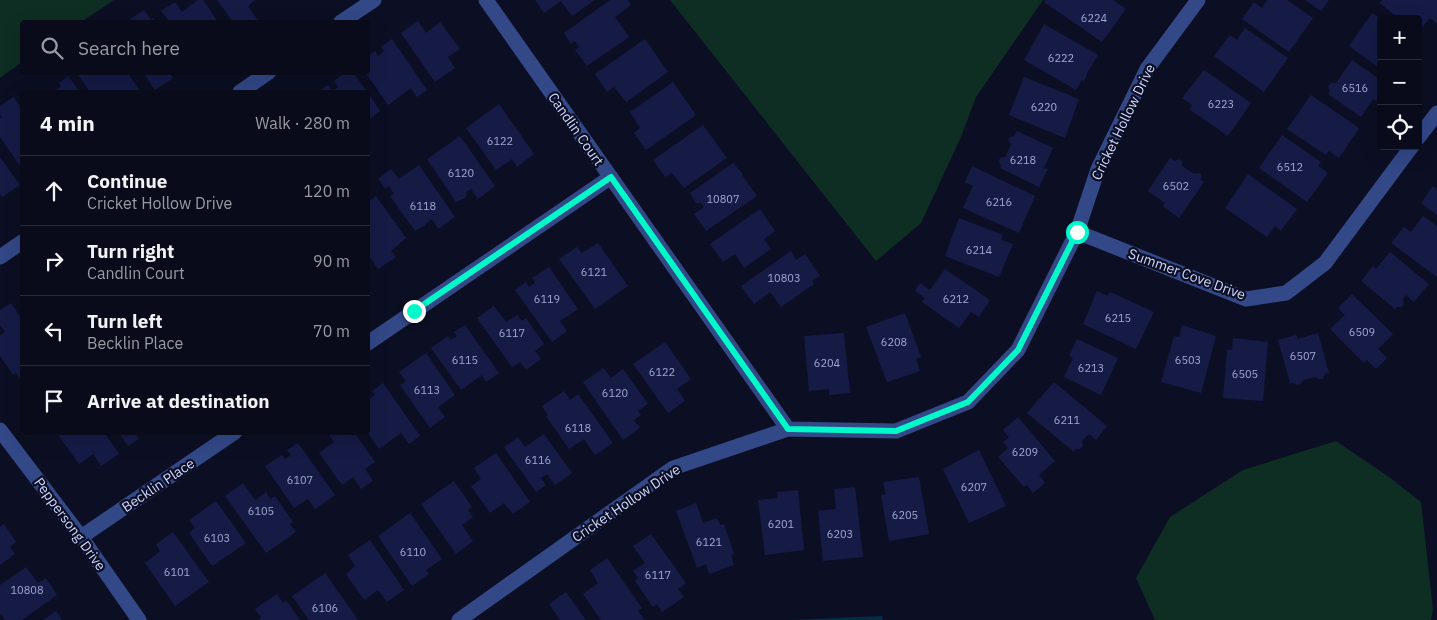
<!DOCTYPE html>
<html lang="en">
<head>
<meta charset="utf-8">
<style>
  body { margin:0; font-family:"IBM Plex Sans",sans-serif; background:#121423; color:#f1f3f6 }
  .controls { position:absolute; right:15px; top:15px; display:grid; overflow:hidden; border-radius:5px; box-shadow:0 5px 20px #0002 }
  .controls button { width:45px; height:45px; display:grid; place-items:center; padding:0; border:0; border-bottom:1px solid #292b39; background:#090b1a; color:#f1f3f6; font:25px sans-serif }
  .stop { position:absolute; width:15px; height:15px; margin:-11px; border:4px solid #00f9c8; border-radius:50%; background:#fff }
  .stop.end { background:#00f9c8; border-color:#fff; box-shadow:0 1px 5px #0008 }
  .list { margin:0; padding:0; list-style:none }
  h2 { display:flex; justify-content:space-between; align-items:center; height:65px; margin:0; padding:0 20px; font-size:21px }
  h2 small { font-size:16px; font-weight:400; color:#999ba2 }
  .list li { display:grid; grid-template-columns:32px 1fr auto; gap:15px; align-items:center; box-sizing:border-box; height:70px; padding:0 20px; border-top:1px solid #292b39 }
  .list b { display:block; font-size:19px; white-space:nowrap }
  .list p { margin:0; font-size:16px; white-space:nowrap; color:#999ba2 }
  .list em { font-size:16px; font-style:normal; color:#999ba2 }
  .icon { flex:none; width:28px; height:28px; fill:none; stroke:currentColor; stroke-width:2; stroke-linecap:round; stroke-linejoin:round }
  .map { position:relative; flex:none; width:1437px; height:620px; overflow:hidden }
  .search { position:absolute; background:#090b1a; box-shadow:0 5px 20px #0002; left:20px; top:20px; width:350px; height:55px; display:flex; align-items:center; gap:12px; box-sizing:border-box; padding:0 18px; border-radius:5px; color:#999ba2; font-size:19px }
  .panel { position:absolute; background:#090b1a; box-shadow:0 5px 20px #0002; left:20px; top:90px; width:350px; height:345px; border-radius:5px }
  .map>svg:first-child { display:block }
</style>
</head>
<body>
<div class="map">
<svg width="1437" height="620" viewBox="0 0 1437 620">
  <rect width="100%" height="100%" fill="#0c0f23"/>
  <path fill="#0e2e23" d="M0 0H114L81 22H22V62L0 78Z
    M670 0H1043L976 97 961 137 921 223 876 261Z
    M1336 441 1389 477 1421 502 1433 610 1431 620H1155L1136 578 1170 517 1243 470Z"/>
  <path fill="#052e43" d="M882 616 883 620H791Z"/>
  <path fill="#161b46" d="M198 0H203L218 22H170L161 11 175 2 182 12Z
    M217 0H255L248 6 259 22H233Z
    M535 0H595L572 16 561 1 544 13Z
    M610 0H628L631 5 615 17 629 37 587 66 575 50 579 47 575 41 571 44 564 33Z
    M1045 0H1113L1126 9 1102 42 1044 2Z
    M1267 0H1287L1313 18 1289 52 1242 19 1254 2 1262 8Z
    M1305 0H1329L1321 11Z
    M1382 0H1437V24L1430 18 1418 32V19H1399L1380 3Z
    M144 10 151 20 153 18 156 22H126Z
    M1372 13 1381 19V69L1349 46Z
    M418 21 426 33 440 22 460 49 448 57 455 68 435 82 401 33Z
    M1044 24 1098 55 1086 75H1087L1084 82 1082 80 1076 90 1024 60Z
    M1245 28 1288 58 1264 92 1214 56 1230 35 1237 40Z
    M392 39 427 90 417 97 411 88 388 105 365 72H368V56L375 51 378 56 384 51 381 47Z
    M645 39 668 72 626 102 614 87 607 92 595 74Z
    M1352 60 1381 80V96L1377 101 1373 99 1361 117 1328 94 1330 91 1328 86 1331 83H1336Z
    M1204 70 1251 103 1228 136 1189 109 1192 105 1182 98Z
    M76 72H127L141 92H90Z
    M143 72H169L173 78 155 90Z
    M346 72H353L367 92H317L328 85 332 91 338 87 334 81Z
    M68 76 80 92H52L61 86 59 83Z
    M1024 77 1079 99 1065 138 1009 115Z
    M673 82 696 115 646 150 634 133 640 128 630 112Z
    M368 93 380 111 368 120Z
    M1311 95 1359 128 1339 158 1329 151 1326 155 1287 129Z
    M13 97 19 105 22 103V169L0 137V118L2 117 0 114V106Z
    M499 104 534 154 517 167 512 159 496 170 466 128Z
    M703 125 727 158 684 188 672 173 665 177 653 160Z
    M1017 131 1053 148 1044 168 1048 169 1039 187 1000 168 1001 166 999 161 1000 158 1005 157 1011 144 1008 140 1010 137 1014 136Z
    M1282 135 1321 162 1318 166 1328 173 1307 202 1259 168Z
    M460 136 495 186 478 199 471 189 466 192 467 195 465 198 456 202 427 159Z
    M0 157 20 185 2 197 0 194Z
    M1170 158 1175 161 1179 159 1182 161V166L1194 174 1199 173 1201 174V180L1204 182 1179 218 1163 206 1165 203 1148 191Z
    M733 163 743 174 742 175 757 196 706 231 694 214 704 207 700 202 698 204 695 202 690 193Z
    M419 165 455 217 438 229 432 219 425 224 426 225 415 231 390 196 394 194 389 186 385 189 378 179 391 169 399 179Z
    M972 166 1035 196 1019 233 963 208 973 186 965 182Z
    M1248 174 1297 209 1281 231 1275 226 1267 237 1225 208Z
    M1433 186 1437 189V215L1421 203Z
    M376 196 406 238 391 251 396 257 378 269 368 254V202Z
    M760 209 775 231 764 239 771 249 744 268 735 254 723 262 710 244Z
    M1423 216 1437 226V277L1391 243 1404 227 1411 232Z
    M959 218 1003 235 1001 240 1013 244 999 277 945 256Z
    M598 243 628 286 595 309 559 259 577 247 582 253Z
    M791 251 796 260 805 254 820 276 812 281 814 284 781 307 770 292 754 304 741 286Z
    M1390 252 1429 284 1414 302 1406 295 1403 299 1404 304 1401 307H1397L1395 309 1361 281 1373 266 1376 269Z
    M549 267 578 309 560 321 567 331 552 342 515 290 526 282 529 287 535 283 532 278Z
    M945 269 990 300 979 317 971 312 959 328 922 302 925 298 915 291 920 283 930 290Z
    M1097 291 1108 296 1110 292 1154 312 1136 349 1083 324Z
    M1352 294 1393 334 1378 349 1387 358 1376 369 1367 360 1364 363 1330 329 1345 315 1338 308Z
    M11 303 22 319V381L16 373 13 375 0 356V335L5 332 0 325V310Z
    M494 306 506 322 517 315 522 321 526 318 544 344 535 351 541 359 526 370 520 362 512 367 477 318Z
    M905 313 921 357 916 359 920 371 887 382 866 327Z
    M465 325 499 373 486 382 482 375 461 390 431 348 448 336 451 340 457 336 454 332Z
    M1182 325 1216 336 1201 393 1161 382 1174 336 1179 337Z
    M844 333 850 393 829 395V389L809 391 804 336Z
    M1318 333 1329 373 1325 374 1323 379H1319L1315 377 1303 380 1301 384 1298 385 1294 383H1290L1278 340 1296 335 1298 339Z
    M1233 338 1268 342 1263 401 1223 398 1227 350H1232Z
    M1077 339 1118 358 1101 395 1064 377 1073 358 1069 356Z
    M665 342 691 379 677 389 685 401 668 413 633 364Z
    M426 353 455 395 438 407 445 417 430 428 400 385 406 381 399 372Z
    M604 368 611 378 623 369 648 404 638 411 641 415 634 420 640 428 623 440 583 382Z
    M1054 382 1107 426 1096 440 1089 434 1082 441 1083 446 1080 449H1075L1074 452 1027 413Z
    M383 383 420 436 409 444 401 433 379 449 368 433V397L369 399 375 395 372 391Z
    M564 391 570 400 578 394 613 443 595 455 584 439 569 449 546 416 548 415 542 406Z
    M1018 417 1055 461 1039 475 1045 483 1033 493 1027 485 1024 487 998 457 1008 448 1003 442 1009 437 1003 430Z
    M56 432H104L119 454 101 466 93 454 79 464Z
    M118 432H139L136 435 139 439 128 446Z
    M327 432H354L375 462 365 469 373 481 361 489 353 477 342 485 319 453 334 442Z
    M544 434 572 473 555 485 547 474 541 478 546 485 536 492 504 447 518 437 525 447Z
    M298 443 335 495 315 509 308 499 294 508 265 466 282 455 285 459 291 455 287 450Z
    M979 450 1006 506 969 523 943 469Z
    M496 453 530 502 513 514 504 503 490 513 471 486 481 479 474 468Z
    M919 477 929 534 889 541 881 495 886 494 883 482Z
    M454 481 472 507 468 510 473 517 462 525 473 541 456 554 421 504Z
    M243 483 255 500 266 492 270 499 275 496 293 522 290 524 296 532 266 553 225 496Z
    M855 487 863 557 823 561 818 511 836 509 834 489Z
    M798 490 804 550 765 555 758 500 778 498 777 492Z
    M216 501 246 543 212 566 189 533 195 528 189 520Z
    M696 503 703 523 717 518 720 525 724 524 734 554 731 555 734 565 709 574 706 564 697 568 676 511Z
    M410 513 442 559 426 570 429 574 412 586 378 536Z
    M4 524 16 542 10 547 15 554 0 565V527Z
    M173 532 209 582 175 606 145 563 160 551 156 544Z
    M651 534 686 583 678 589 684 597 662 612 657 604 653 607 635 581 638 578 633 571 645 563 633 546Z
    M370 540 404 590 387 602 378 590 364 600 346 574 355 566 348 555Z
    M607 558 642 608 638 611 645 620H601L583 594 598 583 590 570Z
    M26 567 38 583 46 578 57 595 22 620H5L1 614 0 615V585Z
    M325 573 358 620H309L292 596Z
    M566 592 578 609 586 620H560L549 604Z
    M277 594 283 603 286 600 300 620H258L261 618 255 609Z
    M56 611 62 620H43Z"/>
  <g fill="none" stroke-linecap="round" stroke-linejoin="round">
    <path stroke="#324887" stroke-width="15" d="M486 0 788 429
      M341 22 374 0
      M240 92 269 72
      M1418 138 1437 113
      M1077 232 1246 299 1286 293 1325 263 1412 146
      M0 257 22 242
      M368 343 611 177
      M0 430 81 537 139 620
      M81 537 235 432
      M459 620 673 468 788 429 896 431 968 402 1018 350 1077 232 1098 169 1147 69 1198 0"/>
  </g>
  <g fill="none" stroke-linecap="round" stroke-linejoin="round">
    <path stroke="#00f9c8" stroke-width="6" d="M414 311 611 177 788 429 896 431 968 402 1018 350 1077 232"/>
  </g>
  <g text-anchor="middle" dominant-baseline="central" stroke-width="4.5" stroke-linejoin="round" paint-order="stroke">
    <g font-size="11" fill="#a0a8d1">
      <text x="1094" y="18">6224</text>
      <text x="1061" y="58">6222</text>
      <text x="1355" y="88">6516</text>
      <text x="1221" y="104">6223</text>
      <text x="1044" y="107">6220</text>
      <text x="500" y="141">6122</text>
      <text x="1023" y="160">6218</text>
      <text x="1290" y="167">6512</text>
      <text x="461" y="173">6120</text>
      <text x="1176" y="186">6502</text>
      <text x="723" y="199">10807</text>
      <text x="999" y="202">6216</text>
      <text x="423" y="206">6118</text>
      <text x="979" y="250">6214</text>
      <text x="594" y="272">6121</text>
      <text x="784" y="278">10803</text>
      <text x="547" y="299">6119</text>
      <text x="956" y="299">6212</text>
      <text x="1118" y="318">6215</text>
      <text x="1362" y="332">6509</text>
      <text x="512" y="333">6117</text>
      <text x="894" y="342">6208</text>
      <text x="1303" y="356">6507</text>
      <text x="465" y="360">6115</text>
      <text x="1188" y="360">6503</text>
      <text x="827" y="363">6204</text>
      <text x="1091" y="368">6213</text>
      <text x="662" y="372">6122</text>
      <text x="1245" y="374">6505</text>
      <text x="427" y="390">6113</text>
      <text x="615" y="393">6120</text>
      <text x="1067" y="420">6211</text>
      <text x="578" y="428">6118</text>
      <text x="1025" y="452">6209</text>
      <text x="538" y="460">6116</text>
      <text x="300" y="480">6107</text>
      <text x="974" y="487">6207</text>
      <text x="261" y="511">6105</text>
      <text x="905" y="515">6205</text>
      <text x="781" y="524">6201</text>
      <text x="840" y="534">6203</text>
      <text x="217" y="538">6103</text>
      <text x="709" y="542">6121</text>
      <text x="413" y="552">6110</text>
      <text x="177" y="572">6101</text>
      <text x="658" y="575">6117</text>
      <text x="27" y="590">10808</text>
      <text x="325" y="608">6106</text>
    </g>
    <g font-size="14" fill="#ced7ff" stroke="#0c0f23">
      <text transform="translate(1123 122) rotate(-64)">Cricket Hollow Drive</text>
      <text transform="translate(576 129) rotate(55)">Candlin Court</text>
      <text transform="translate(1187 274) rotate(20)">Summer Cove Drive</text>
      <text transform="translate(158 485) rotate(-34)">Becklin Place</text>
      <text transform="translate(626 503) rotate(-34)">Cricket Hollow Drive</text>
      <text transform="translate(70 524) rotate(54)">Peppersong Drive</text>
    </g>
  </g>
</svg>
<div class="controls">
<button>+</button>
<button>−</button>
<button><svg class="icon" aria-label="locate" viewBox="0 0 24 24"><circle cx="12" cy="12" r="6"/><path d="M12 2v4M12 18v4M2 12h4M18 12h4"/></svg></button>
</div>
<div class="stop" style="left:1077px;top:232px"></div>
<div class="stop end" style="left:414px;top:311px"></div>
<div class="search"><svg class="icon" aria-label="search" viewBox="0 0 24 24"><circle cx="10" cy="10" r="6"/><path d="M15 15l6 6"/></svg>Search here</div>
<section class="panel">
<h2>4 min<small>Walk · 280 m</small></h2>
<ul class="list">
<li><svg class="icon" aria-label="ahead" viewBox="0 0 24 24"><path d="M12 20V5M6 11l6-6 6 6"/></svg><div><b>Continue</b><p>Cricket Hollow Drive</p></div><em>120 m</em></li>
<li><svg class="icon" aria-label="right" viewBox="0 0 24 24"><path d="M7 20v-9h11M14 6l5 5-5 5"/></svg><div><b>Turn right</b><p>Candlin Court</p></div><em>90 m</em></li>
<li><svg class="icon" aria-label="left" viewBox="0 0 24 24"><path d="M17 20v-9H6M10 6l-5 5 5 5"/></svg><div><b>Turn left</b><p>Becklin Place</p></div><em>70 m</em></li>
<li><svg class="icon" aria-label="arrive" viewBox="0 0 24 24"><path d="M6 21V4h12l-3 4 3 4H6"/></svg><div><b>Arrive at destination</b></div></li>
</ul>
</section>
</div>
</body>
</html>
